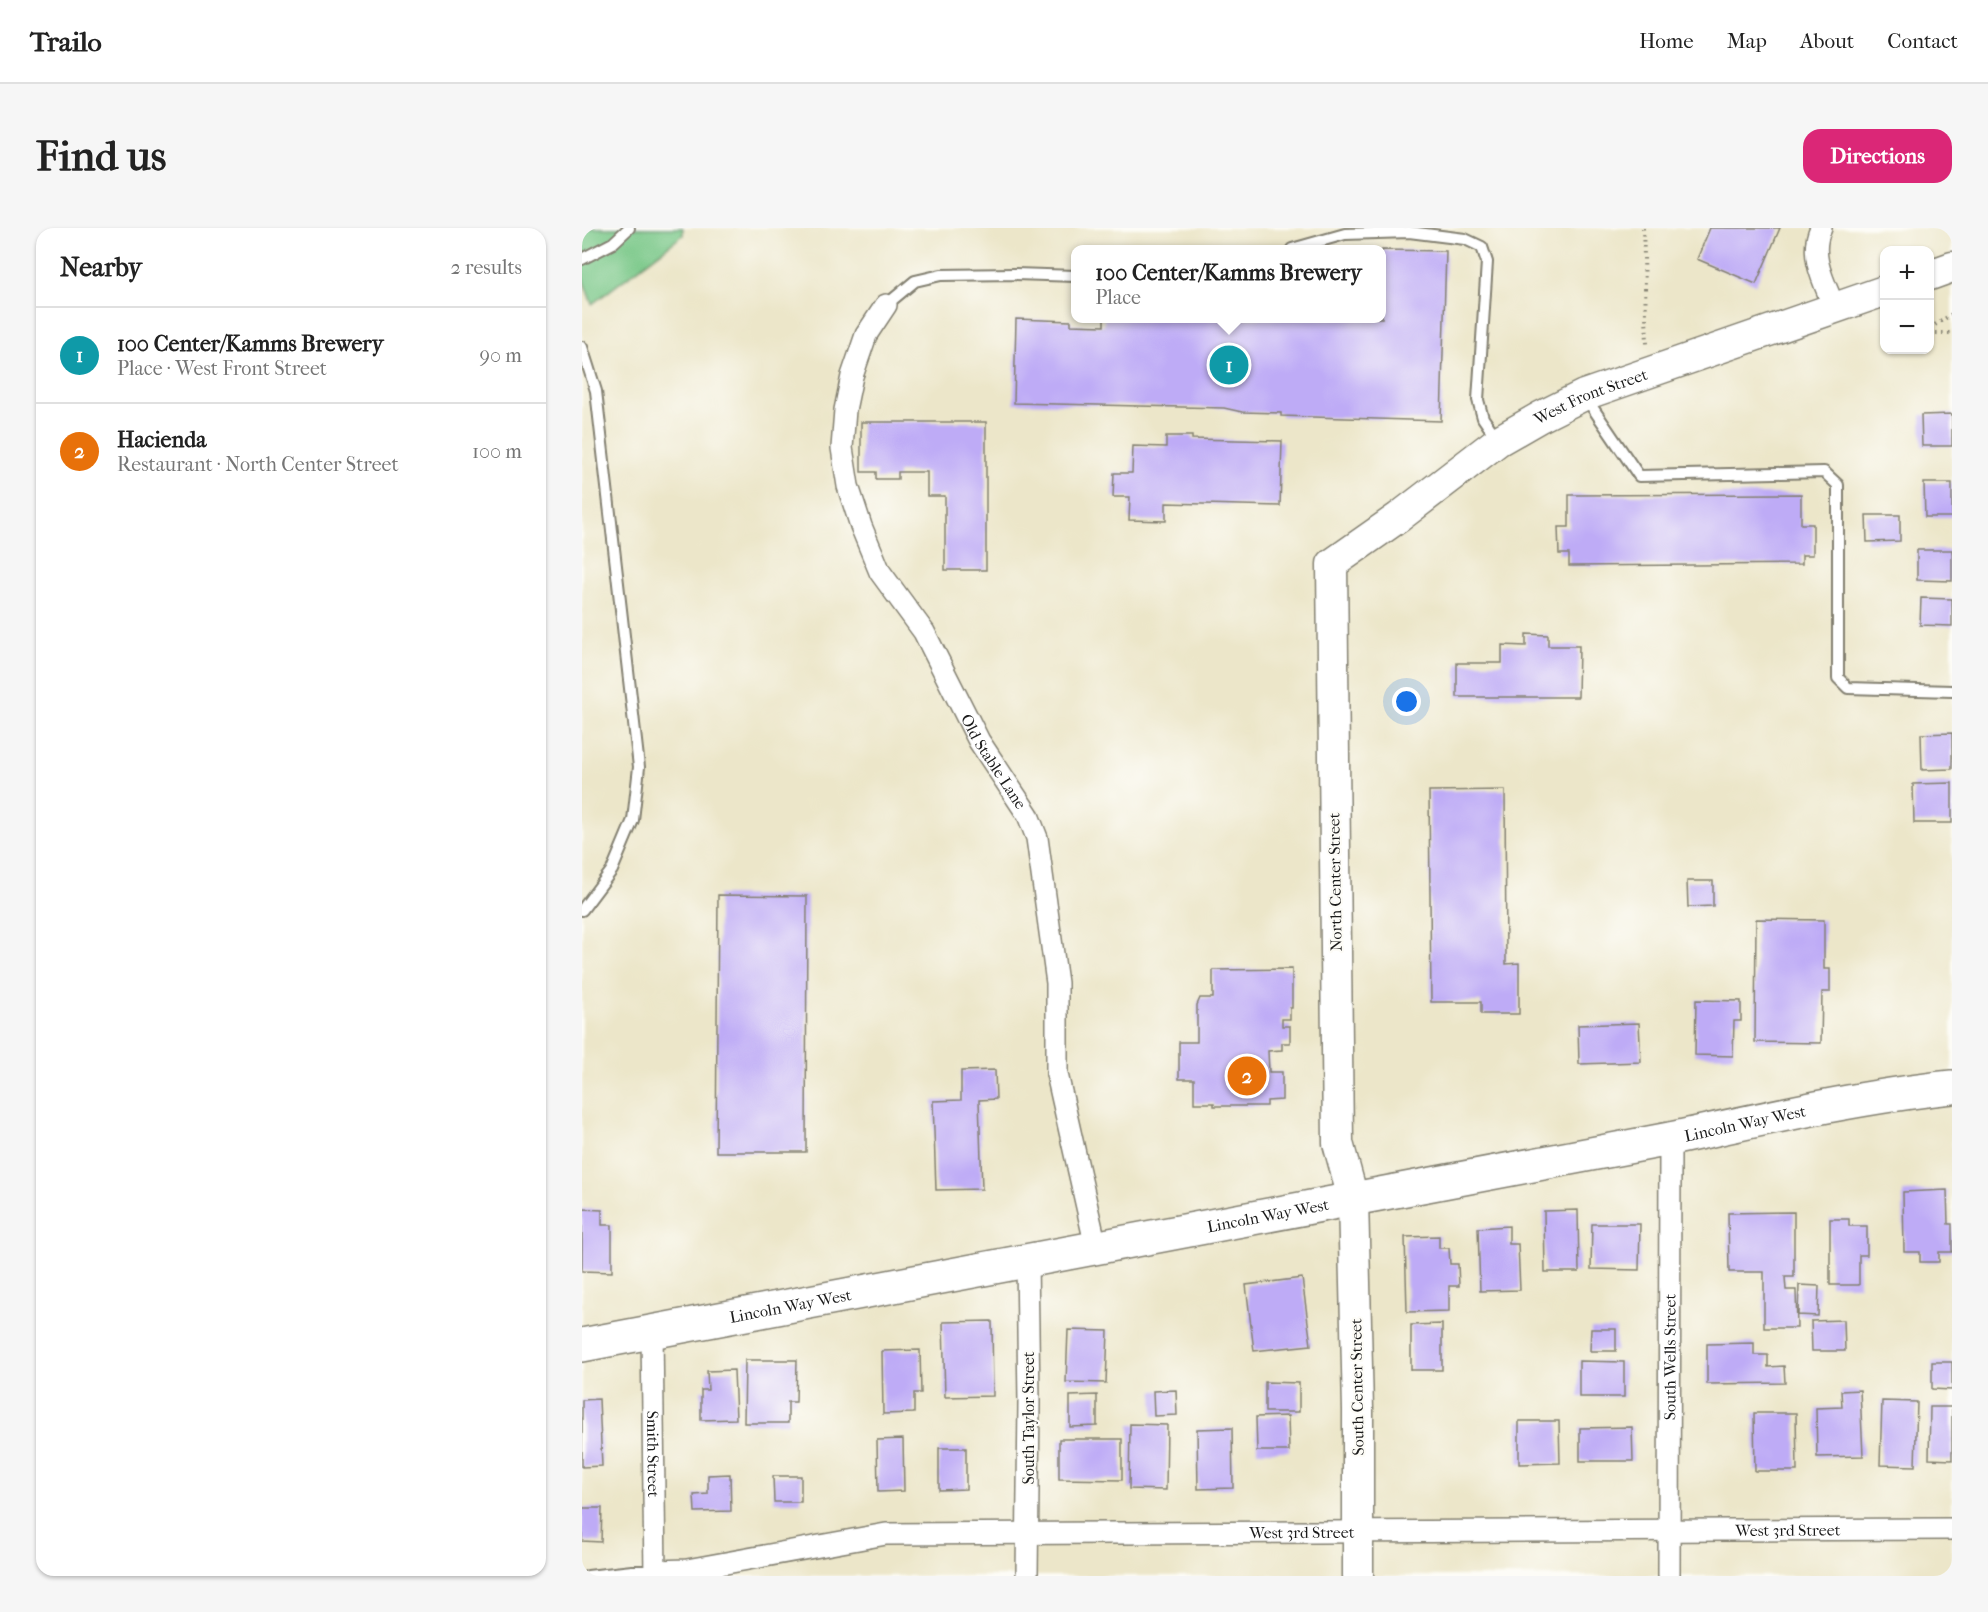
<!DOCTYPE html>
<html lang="en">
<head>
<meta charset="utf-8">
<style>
  body { margin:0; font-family:"IM FELL French Canon",serif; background:#f6f6f6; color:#222 }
  .controls { position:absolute; right:18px; top:18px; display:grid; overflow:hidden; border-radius:12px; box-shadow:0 2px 4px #0004 }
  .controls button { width:54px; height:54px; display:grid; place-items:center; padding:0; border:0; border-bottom:2px solid #e0e0e0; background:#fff; color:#222; font:30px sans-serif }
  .you { position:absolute; left:825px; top:474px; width:21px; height:21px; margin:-15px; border:4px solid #fff; border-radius:50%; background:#1a73e8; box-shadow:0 0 0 9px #1a73e833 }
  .badge { display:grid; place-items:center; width:39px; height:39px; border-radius:50%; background:#db2777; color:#fff; font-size:20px; font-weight:700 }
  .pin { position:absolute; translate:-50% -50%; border:3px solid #fff; box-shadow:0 2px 6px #0006 }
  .popup { position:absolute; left:489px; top:17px; width:315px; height:78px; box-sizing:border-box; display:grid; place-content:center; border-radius:12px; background:#fff; filter:drop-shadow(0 2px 4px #0005); font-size:20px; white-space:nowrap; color:#767676 }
  .popup b { font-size:22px; color:#222 }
  .popup::after { content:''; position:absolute; left:50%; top:100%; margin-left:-12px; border:12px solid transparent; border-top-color:#fff }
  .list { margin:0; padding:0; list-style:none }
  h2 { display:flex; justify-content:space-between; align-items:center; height:78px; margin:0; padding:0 24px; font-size:26px }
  h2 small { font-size:20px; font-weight:400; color:#767676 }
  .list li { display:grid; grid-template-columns:39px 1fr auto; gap:18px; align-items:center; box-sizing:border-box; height:96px; padding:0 24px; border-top:2px solid #e0e0e0 }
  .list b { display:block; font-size:22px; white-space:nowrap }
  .list p { margin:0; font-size:20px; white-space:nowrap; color:#767676 }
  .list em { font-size:20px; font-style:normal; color:#767676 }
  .map { position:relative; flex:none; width:1370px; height:1348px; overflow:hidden; border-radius:18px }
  header { display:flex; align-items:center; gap:36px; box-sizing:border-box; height:84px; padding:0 30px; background:#fff; border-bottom:2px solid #e0e0e0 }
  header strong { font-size:28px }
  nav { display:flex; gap:33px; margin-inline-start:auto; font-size:21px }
  .intro { display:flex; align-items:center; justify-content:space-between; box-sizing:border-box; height:144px; padding:0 36px }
  h1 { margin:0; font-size:42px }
  .button { padding:15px 27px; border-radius:18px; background:#db2777; color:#fff; font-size:21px; font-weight:700 }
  main { display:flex; gap:36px; padding:0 36px }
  aside { flex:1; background:#fff; border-radius:18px; box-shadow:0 2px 4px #0004 }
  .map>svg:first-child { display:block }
</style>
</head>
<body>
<header>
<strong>Trailo</strong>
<nav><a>Home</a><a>Map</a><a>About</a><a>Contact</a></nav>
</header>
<div class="intro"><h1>Find us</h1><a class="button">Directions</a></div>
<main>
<aside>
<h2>Nearby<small>2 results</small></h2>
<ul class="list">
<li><span class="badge" style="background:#0f9aa8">1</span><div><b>100 Center/Kamms Brewery</b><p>Place · West Front Street</p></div><em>90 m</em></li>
<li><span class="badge" style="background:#e8710a">2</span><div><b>Hacienda</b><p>Restaurant · North Center Street</p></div><em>100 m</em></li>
</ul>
</aside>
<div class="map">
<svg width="1370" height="1348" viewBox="0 0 1370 1348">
  <rect width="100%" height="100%" fill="#fdfcf7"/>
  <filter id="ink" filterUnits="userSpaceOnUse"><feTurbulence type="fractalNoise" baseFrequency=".0167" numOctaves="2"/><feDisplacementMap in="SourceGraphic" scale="12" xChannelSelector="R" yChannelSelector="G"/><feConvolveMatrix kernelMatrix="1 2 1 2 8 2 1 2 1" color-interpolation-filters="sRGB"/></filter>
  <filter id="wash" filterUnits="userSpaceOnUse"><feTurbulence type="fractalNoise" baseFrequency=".008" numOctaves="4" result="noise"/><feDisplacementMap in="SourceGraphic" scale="24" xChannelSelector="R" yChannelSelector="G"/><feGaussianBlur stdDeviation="1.35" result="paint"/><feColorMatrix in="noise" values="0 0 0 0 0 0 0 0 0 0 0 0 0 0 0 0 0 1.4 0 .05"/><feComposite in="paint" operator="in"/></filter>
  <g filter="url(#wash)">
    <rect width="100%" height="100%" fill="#ece6c9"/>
    <path fill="#78c787" stroke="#4a7252" stroke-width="1.5" d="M0 0H101V7L10 76 0 49Z"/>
    <g id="blocks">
      <path fill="#beabf6" d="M1128 0H1198L1174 56 1115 31Z
        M800 22 864 23 859 193 699 188V185L660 184 642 180 432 175 434 91 489 93V97L522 98V90H800Z
        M1370 186V218H1340L1339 187Z
        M279 194H404V342H363V268H345V244H316V251H294V244H279Z
        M584 208H610V211L700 213 698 278 584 275V293L547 292 548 269H531L532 245H550L551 218 584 219Z
        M1342 255H1370V289H1343Z
        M1219 266V296H1231V327H1220V336L987 338V326H977L976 299H987V267Z
        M1284 287H1318V313L1285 314Z
        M1335 322H1370V353L1335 352Z
        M1339 370 1370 371V398L1338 397Z
        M944 406 966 407V418H997L996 469H875V435H920V417L944 418Z
        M1370 505V541L1340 542 1339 506Z
        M1370 555V595H1332L1331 556Z
        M923 562 924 736 937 735V786H899V774H849L847 563Z
        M1105 653H1131V678L1106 679Z
        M136 667 225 668 224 924H134Z
        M1174 691 1242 692V741H1248V764H1240L1239 815 1173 814Z
        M710 741V780H708V791H700V798H708V815H700V822L686 823 687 844H700V872L685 873V878H632V875H612V851H597V814H615V777L618 770H631V742Z
        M1114 772 1159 773V793H1152L1151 828 1113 827Z
        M1057 795 1059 834 997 836 996 797Z
        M413 842 414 871 397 872 400 961 354 962 351 873 379 872V843Z
        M1365 962 1366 996H1370V1024H1357V1034H1338V1024H1322L1321 964Z
        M0 981 20 982V997H30V1044L0 1043Z
        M996 982 997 1044H963L962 983Z
        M1212 984V1049H1203L1204 1062H1214L1215 1100H1182V1044H1147L1146 985Z
        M1248 991H1267V998H1285V1027H1277V1057H1248Z
        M1010 996H1058L1057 1042 1009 1041Z
        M927 998V1016H936L938 1062 898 1063 896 1000Z
        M857 1008V1020H867L868 1036H876L877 1058H867V1083L825 1084 823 1009Z
        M720 1050 729 1117 672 1123 664 1057Z
        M1217 1057 1237 1058 1236 1088 1216 1087Z
        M1262 1092 1263 1123H1230L1229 1093Z
        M410 1093 411 1168 363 1169 361 1094Z
        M860 1096V1142H829V1097Z
        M1009 1101H1034V1123H1008Z
        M486 1102 526 1103 524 1155 484 1154Z
        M1172 1115V1127H1186V1139L1202 1138 1203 1155 1125 1156V1116Z
        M338 1122 339 1165H332V1185L301 1186 300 1123Z
        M163 1132H215L214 1174H206V1195H162Z
        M997 1133 1042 1134V1169H997Z
        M1350 1134H1370V1162L1350 1161Z
        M152 1142 154 1191 119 1192V1162H126L125 1143Z
        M683 1154 717 1155V1184H683Z
        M594 1162 595 1187 572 1188 571 1163Z
        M1278 1162 1281 1228 1235 1229 1234 1180 1260 1179 1259 1163Z
        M515 1167V1198L488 1199V1168Z
        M17 1171 20 1238 0 1239V1172Z
        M1300 1173 1335 1174 1333 1238 1298 1237Z
        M1348 1179H1370V1232L1347 1231Z
        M1172 1185H1214L1215 1243H1173Z
        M706 1188 707 1223H675L674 1189Z
        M937 1193H977L978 1235 937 1236Z
        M548 1196 585 1197 584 1262 547 1261Z
        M1050 1199 1051 1233H998V1200Z
        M650 1200 651 1260 616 1261 615 1201Z
        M321 1211 322 1263 296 1264 295 1212Z
        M477 1211H540V1252L477 1251Z
        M357 1220H384V1261L357 1262Z
        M148 1246 149 1283 113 1284 112 1267 126 1266V1247Z
        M191 1248H219V1274H192Z
        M0 1280H20L19 1314 0 1313Z"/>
    </g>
  </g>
  <g filter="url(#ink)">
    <use href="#blocks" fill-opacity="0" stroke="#848172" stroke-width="1.5"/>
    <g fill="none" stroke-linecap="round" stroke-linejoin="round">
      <defs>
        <path id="lane" d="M710 21 763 6 827 4 883 11 900 19 905 34 896 172 901 190 916 212
          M0 31 31 15 47 0
          M304 77 333 53 359 47 433 46 494 48
          M0 119 14 163 57 539 51 592 30 642 0 682
          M1004 170 1057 248 1242 244 1256 257V450L1266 460 1370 463
          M6 1348 50 1343H73"/>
        <g id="street">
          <path d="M1239 0C1226 27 1243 56 1253 81"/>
          <path id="s1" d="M304 77 284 107 270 148 263 182 260 220 266 258 279 298 298 344 342 404 397 513 446 587 455 610 475 755V846L514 1019"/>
          <path d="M445 1032 447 1174 445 1348"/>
          <path id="s2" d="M70 1104 73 1348"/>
          <path id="s3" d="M73 1343 105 1342 304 1306 1370 1301"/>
          <path id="s4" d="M1087 1348 1088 911"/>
        </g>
        <g id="secondary">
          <path d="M1348 47 1370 39"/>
          <path id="s5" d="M776 1348V1182L771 970 756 915 750 336 817 289 916 213 958 189 1002 167 1302 63"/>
        </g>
        <g id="primary">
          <path id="s6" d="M0 1117 1088 911C1181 891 1275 869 1370 859"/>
        </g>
      </defs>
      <use href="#lane" stroke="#848172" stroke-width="14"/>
      <use href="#street" stroke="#848172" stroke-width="24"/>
      <use href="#secondary" stroke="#848172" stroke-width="33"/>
      <use href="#primary" stroke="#848172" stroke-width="36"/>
      <path stroke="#848172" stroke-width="4" stroke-dasharray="1.5 4.5" stroke-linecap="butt" d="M1061 0 1065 116
        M1348 100 1370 86
        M1348 105H1370"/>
      <use href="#lane" stroke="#fff" stroke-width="10"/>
      <use href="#street" stroke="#fff" stroke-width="21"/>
      <use href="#secondary" stroke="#fff" stroke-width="30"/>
      <use href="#primary" stroke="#fff" stroke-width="33"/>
    </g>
  </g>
  <g text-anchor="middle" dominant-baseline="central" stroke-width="4.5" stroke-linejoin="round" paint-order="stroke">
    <g font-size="16" fill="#1c1c1c" stroke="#fdfcf7">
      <text stroke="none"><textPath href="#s5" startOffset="1324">West Front Street</textPath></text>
      <text stroke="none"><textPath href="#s1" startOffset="504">Old Stable Lane</textPath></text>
      <text transform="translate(753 654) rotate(-91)">North Center Street</text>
      <text stroke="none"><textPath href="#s6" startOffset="1184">Lincoln Way West</textPath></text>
      <text stroke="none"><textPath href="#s6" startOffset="698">Lincoln Way West</textPath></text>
      <text stroke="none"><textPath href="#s6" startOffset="212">Lincoln Way West</textPath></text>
      <text stroke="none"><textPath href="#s4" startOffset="219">South Wells Street</textPath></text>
      <text transform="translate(775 1159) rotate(-91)">South Center Street</text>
      <text transform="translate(446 1190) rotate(-90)">South Taylor Street</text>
      <text stroke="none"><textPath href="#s2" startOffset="122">Smith Street</textPath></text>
      <text stroke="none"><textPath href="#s3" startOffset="1136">West 3rd Street</textPath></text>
      <text stroke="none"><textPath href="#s3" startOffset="650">West 3rd Street</textPath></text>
    </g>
  </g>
</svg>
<div class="controls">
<button>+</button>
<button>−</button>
</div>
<div class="you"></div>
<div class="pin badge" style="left:647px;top:137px;background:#0f9aa8">1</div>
<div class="popup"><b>100 Center/Kamms Brewery</b>Place</div>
<div class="pin badge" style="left:665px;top:848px;background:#e8710a">2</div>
</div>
</main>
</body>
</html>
